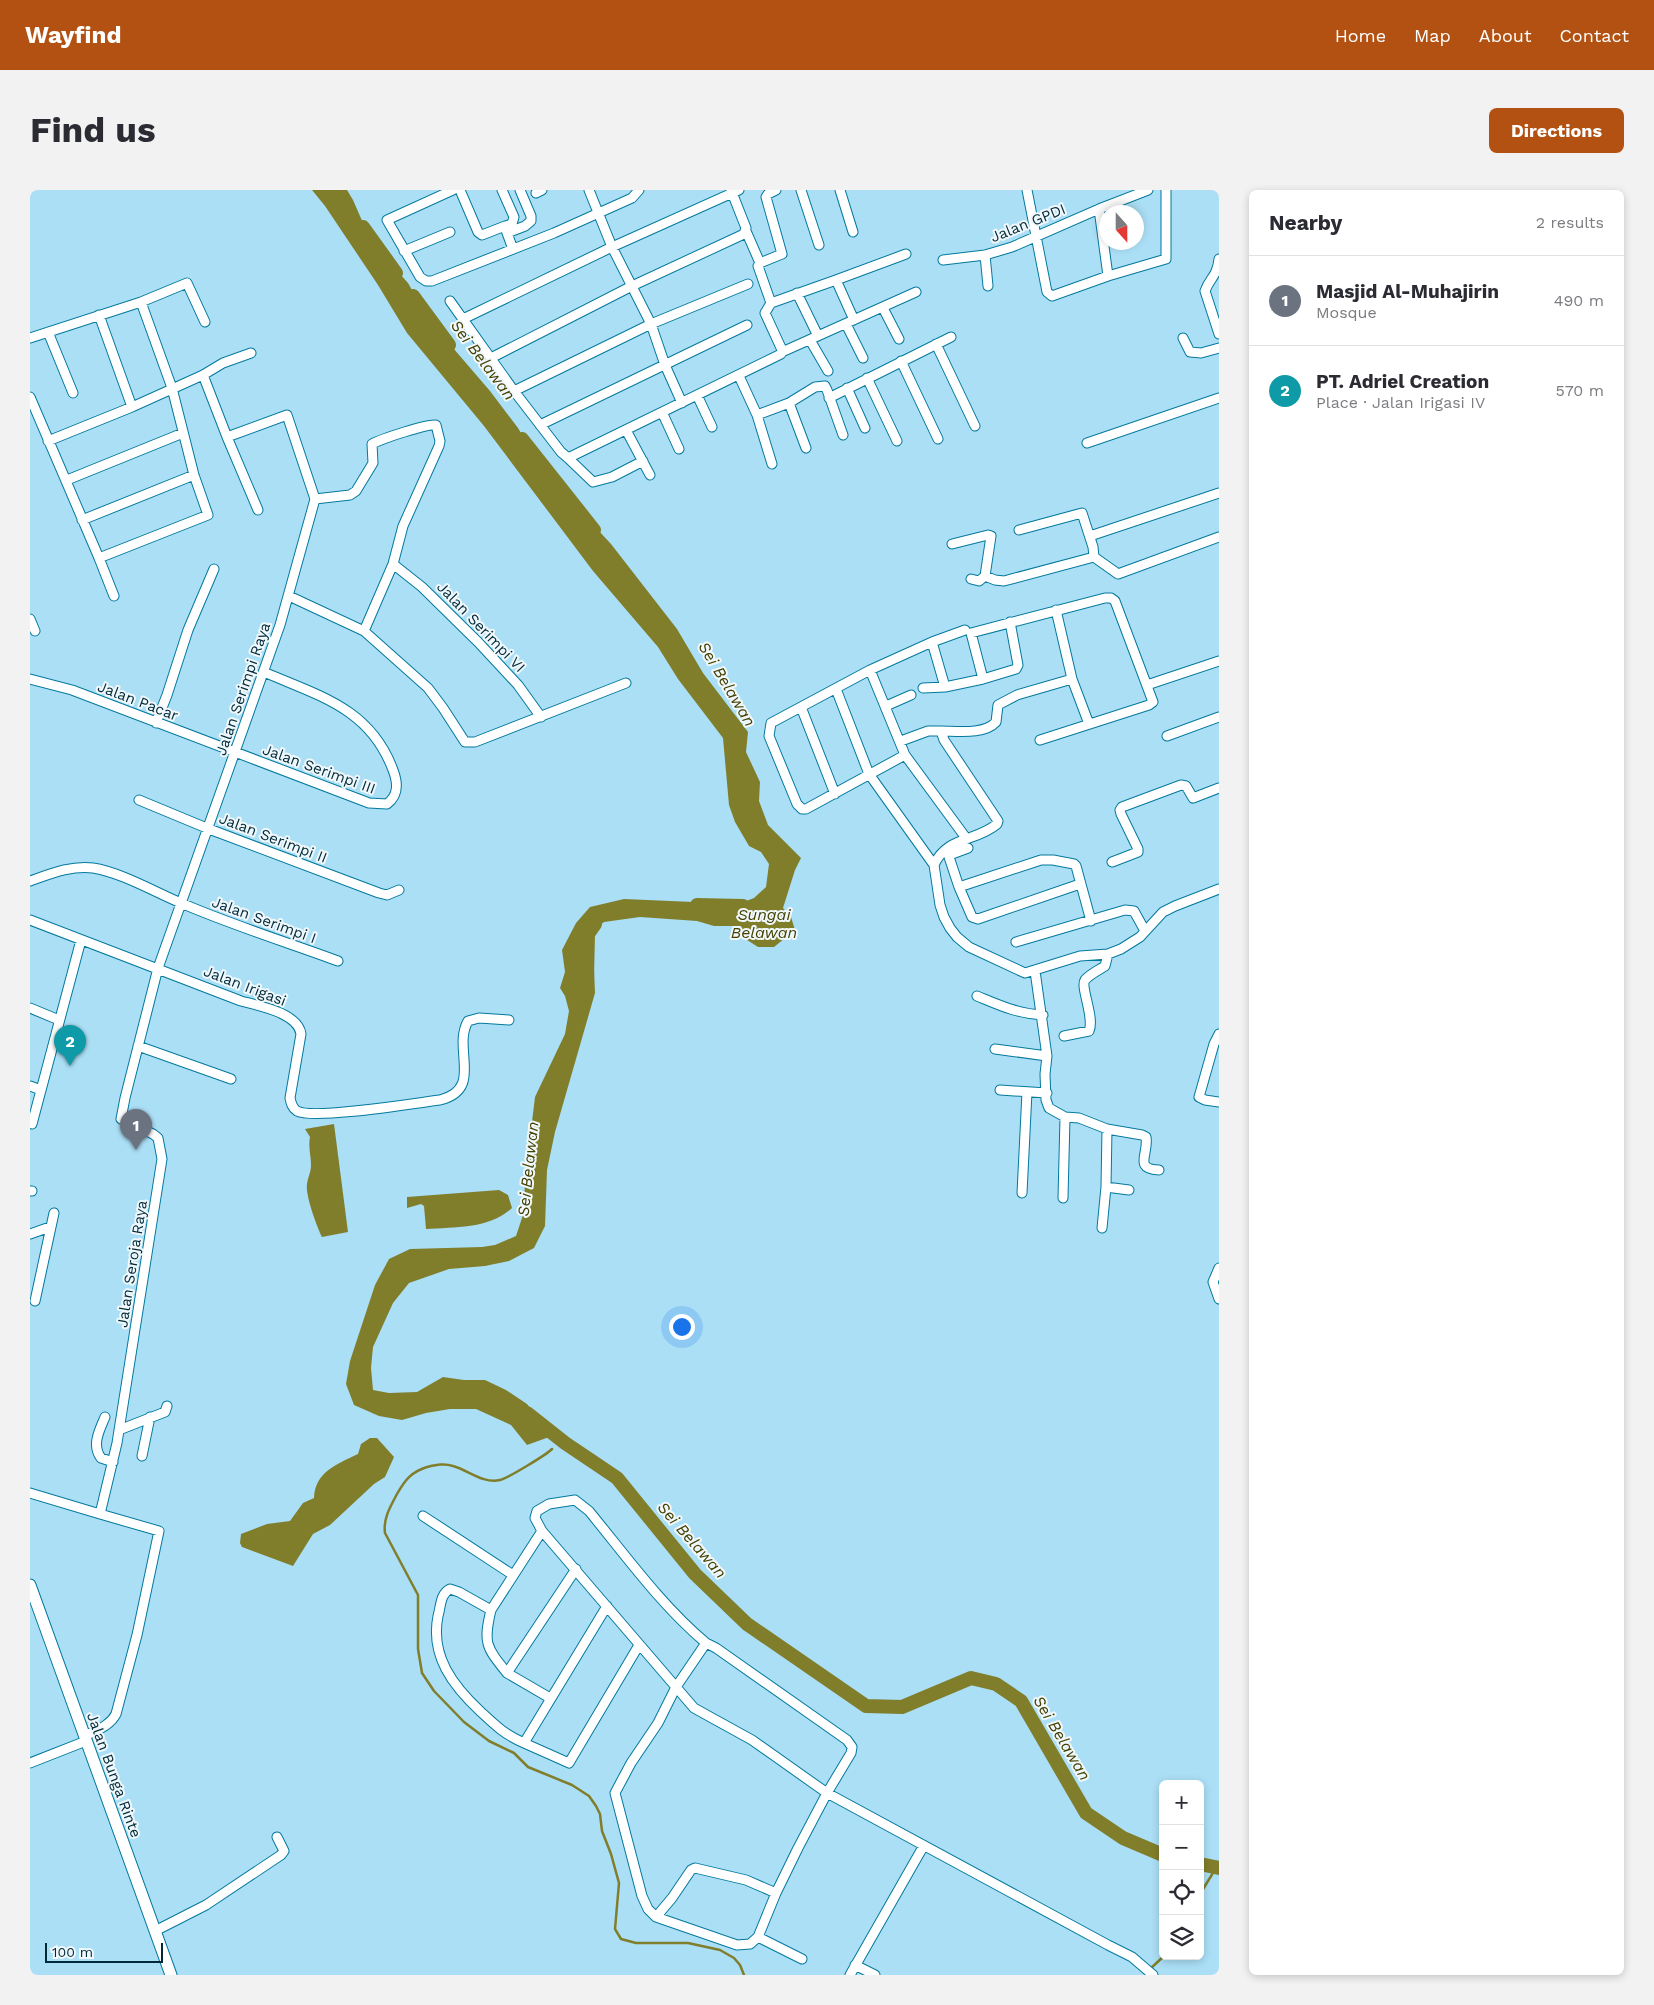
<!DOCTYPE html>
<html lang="en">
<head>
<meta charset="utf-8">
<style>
  body { margin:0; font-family:"Work Sans",sans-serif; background:#f2f2f3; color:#2b2b33 }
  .controls { position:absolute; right:15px; bottom:15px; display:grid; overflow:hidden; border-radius:8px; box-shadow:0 2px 8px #0003 }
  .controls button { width:45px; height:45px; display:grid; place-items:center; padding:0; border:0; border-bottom:1px solid #e1e1e2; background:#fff; color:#2b2b33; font:25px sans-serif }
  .compass { position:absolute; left:1069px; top:15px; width:45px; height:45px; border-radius:50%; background:#fff; box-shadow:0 2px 8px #0003; rotate:159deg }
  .scale { position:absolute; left:15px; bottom:12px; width:118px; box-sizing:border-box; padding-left:5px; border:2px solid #002a39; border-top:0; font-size:14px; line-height:18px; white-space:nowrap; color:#002a39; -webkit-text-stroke:4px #f0f8fc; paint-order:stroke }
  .you { position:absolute; left:651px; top:1136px; width:18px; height:18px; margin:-12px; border:4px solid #fff; border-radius:50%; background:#1a73e8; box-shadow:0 0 0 8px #1a73e833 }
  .badge { display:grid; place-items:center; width:32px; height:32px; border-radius:50%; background:#b25111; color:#fff; font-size:16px; font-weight:700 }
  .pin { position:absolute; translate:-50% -41px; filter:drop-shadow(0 1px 2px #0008) }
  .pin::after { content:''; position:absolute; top:26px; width:18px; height:15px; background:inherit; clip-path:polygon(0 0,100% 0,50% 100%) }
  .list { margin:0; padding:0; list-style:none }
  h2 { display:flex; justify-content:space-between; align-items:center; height:65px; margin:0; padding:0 20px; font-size:21px }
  h2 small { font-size:16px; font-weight:400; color:#7c7c81 }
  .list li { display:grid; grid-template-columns:32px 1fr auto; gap:15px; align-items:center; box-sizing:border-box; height:90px; padding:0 20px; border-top:1px solid #e1e1e2 }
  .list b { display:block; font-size:19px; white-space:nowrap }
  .list p { margin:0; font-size:16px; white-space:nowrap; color:#7c7c81 }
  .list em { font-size:16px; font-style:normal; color:#7c7c81 }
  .icon { flex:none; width:28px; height:28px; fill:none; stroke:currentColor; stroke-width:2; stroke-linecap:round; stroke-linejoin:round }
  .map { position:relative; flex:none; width:1189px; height:1785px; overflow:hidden; border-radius:8px }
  header { display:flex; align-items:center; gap:30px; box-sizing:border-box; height:70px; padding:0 25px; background:#b25111; color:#fff }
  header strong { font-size:24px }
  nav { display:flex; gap:28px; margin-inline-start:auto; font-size:18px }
  .intro { display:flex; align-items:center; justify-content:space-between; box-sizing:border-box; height:120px; padding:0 30px }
  h1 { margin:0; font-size:35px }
  .button { padding:12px 22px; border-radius:8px; background:#b25111; color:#fff; font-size:18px; font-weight:700 }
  main { display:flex; gap:30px; padding:0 30px }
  aside { flex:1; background:#fff; border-radius:8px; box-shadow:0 2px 8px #0003 }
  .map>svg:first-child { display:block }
</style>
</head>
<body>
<header>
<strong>Wayfind</strong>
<nav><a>Home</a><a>Map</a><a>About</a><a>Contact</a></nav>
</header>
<div class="intro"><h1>Find us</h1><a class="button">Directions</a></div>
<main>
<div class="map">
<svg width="1189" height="1785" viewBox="0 0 1189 1785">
  <rect width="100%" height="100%" fill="#abdff6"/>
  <path fill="#817e2b" d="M282 0H317L323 10 337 42 352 64 378 93 399 130 460 201 488 238 506 268 526 295 581 354 647 439 673 483 718 542 716 562 730 592 729 611 738 635 771 668 765 680 753 718 761 727 765 740 744 757H728L714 748 711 736H684L667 731 610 727 574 732 559 744 555 766 564 778 565 803 525 942 517 980 515 1036 504 1058 479 1071 455 1076 419 1079 379 1093 363 1113 343 1157 341 1178 343 1200 359 1203 387 1202 413 1187 434 1190H455L476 1200 497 1214 522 1246 497 1255 481 1235 446 1219H420L396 1223 372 1230 349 1226 324 1215 316 1194 320 1171 345 1095 359 1069 380 1059 452 1057 465 1055 486 1046 494 1022 495 989 505 907 535 844 539 821 535 806 530 798 535 782 532 760 546 733 560 717 594 709 663 712 691 716 706 715 724 708 736 697 739 674 731 662 719 656 705 632 699 615 693 548 648 489 628 457 563 381 454 236 377 143 348 95 295 16Z
    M304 934 318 1042 292 1047C287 1037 275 1005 277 994 278 987 281 982 281 975 281 965 278 957 280 947L275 939Z
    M469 1000 478 1005 482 1018C459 1039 426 1037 396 1039L394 1016 391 1014 377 1018V1007Z
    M340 1248H347L364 1267 355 1287 344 1294 300 1335 283 1344 263 1376 212 1357 210 1353 211 1344 237 1334 260 1331 273 1313 284 1308C285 1282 307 1274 328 1264L331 1254Z"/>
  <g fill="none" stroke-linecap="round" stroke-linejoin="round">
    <path stroke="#817e2b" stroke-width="2.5" d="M522 1259C516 1265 478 1288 470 1290 453 1294 438 1280 423 1276 414 1273 406 1275 397 1277 381 1282 375 1290 367 1304 360 1317 353 1329 355 1343L388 1405V1459L392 1483 404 1501 434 1532 459 1551 484 1563 498 1577 542 1595 559 1606 566 1616 570 1624 572 1641 581 1664 589 1693 585 1739 591 1749 606 1753H658L690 1760 704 1768 710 1775 714 1785
      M1170 1704 1186 1678
      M1120 1779 1134 1766"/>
    <path stroke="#817e2b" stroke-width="14" d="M333 37 366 83
      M383 106 419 155
      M492 249 564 340
      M667 715 713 716
      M557 787 558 744 565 734
      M497 1223 535 1253 587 1288 665 1384 717 1434 836 1516 872 1517 941 1488 966 1494 991 1511 1056 1623 1093 1648 1133 1665
      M1170 1674 1189 1678"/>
    <defs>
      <path id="street" d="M423 0 357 30 390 87 396 91H402L524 43 602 8 609 0
        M430 0 448 42 452 45 475 36 477 43
        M472 0 484 27 482 34 475 36
        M559 0 582 57 621 134 635 175 652 213
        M771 0 789 55
        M810 0 823 42
        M997 0 1017 102 1022 106 1078 86 1136 69V0
        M506 3 512 0
        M1069 19 1078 86
        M716 41 730 73
        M483 59 477 43 495 36 501 31V26L490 0
        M374 61 420 42
        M955 65 958 96
        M1189 69C1187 87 1180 87 1175 101L1189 144
        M913 70 955 65 982 57 1069 19 1118 0
        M806 90 876 64
        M767 103 788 146
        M420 111 484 201 531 262 538 268 751 164 752 160 735 123 741 113 728 76 730 73 752 64 736 7 738 4 746 0
        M741 113 806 90 824 130
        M853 118 869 149
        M69 125 102 217
        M433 129 582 57 709 0
        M816 134 833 168
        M18 142 43 203
        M0 148 111 112 157 93 175 132
        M1153 148 1160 162 1171 163 1189 158
        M780 150 798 181
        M906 154 945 236
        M752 162 886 102
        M461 168 602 96 714 44 716 38 701 0
        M871 171 908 249
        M709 186 727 225
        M837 188 867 251
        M817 198 835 238
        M484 201 621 134 718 94
        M667 205 682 237
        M0 207 69 368 84 406
        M799 208 921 147
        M759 213 776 258
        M632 222 649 259
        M510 235 717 135
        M596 240 620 285
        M197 247 228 320
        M18 251 102 217 173 185 193 173 221 163
        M1057 253 1189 208
        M538 268 563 292 582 287 613 271
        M742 274 727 225 759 213 785 197 795 196 797 200 813 245
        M37 290 153 243
        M285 309 320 305 326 301 343 273 342 254C351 249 399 233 406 235L410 251 409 256 373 336 363 374 334 441
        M52 330 164 285
        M989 340 1052 323 1063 357 1064 367 1088 384 1189 347
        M1060 346 1189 303
        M922 354 958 345 961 346 955 386 949 391 941 389
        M69 368 178 325 164 285 142 198 111 112
        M363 374 392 397 448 452 488 495 511 527
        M955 386 965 390 974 391 1064 367
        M259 406 334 441 398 498 413 518 435 552H445L596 493
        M1026 420 1042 489 1059 534
        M0 429 5 441
        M935 440 902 452 915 497 953 489 986 479 988 475 980 432
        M840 480 875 565 776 619H772L767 614 739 546 741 533 840 480 902 452
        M0 489 42 500 339 613 357 614C369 605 368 593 363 580 340 518 289 506 234 482
        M953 489 941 443 1075 408H1081L1085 411 1123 512 1119 515 1010 550
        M1117 495 1189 471
        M893 498 915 497
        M806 499 839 584 904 675 910 715 914 727 920 738 927 747 939 757 995 783 1050 766 1078 764 1091 759 1110 747 1133 722 1145 716 1189 699
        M856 516 881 505
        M771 517 805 604
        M126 533 137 505 158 440 184 379
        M911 541C927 541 954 545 966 532L968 515 987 505 1042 489
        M1137 546 1189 527
        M871 551 898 541H911L914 550 968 631 967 634C946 652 917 646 904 675
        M875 565 936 648
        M109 610 179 639 349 703 357 705 369 700
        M938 658 922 664 919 667 929 697 1011 670H1023L1044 674 1046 676 1061 731
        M1082 672 1108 662V659L1091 624 1090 620 1092 617 1151 595 1156 596 1163 608 1189 598
        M0 691C20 684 42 675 63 678 90 682 125 702 151 713 202 735 256 752 308 771
        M929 697 942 727 948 729 1050 694
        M0 730 211 811C230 816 268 823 271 844L260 908C261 913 262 918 267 921 283 930 386 913 410 910 454 899 422 859 438 831L449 828 479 830
        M986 752 1095 720 1104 721 1115 741
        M1005 781 1017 866 1015 884 1016 910 1019 918 1035 927 1049 928 1077 939 1112 945 1116 947C1119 964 1103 979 1129 980
        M947 806C969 815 988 824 1013 825
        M0 818 29 830
        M1189 844 1184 854 1169 907 1175 910 1189 912
        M1034 846 1059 841C1065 828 1050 797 1055 790 1060 784 1069 780 1075 776L1078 764
        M108 856 201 889
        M965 859 1017 866
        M0 896 11 900
        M970 900 1017 903
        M2 934 51 750
        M1076 997 1099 1000
        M0 1001H2
        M992 1003 997 902
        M1033 1008 1035 927
        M1072 1038 1076 997 1077 939
        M0 1044 20 1037
        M1189 1078 1183 1092 1189 1109
        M5 1111 24 1023
        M75 1227C70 1239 61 1255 71 1268L83 1272
        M89 1240 135 1222 137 1216
        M112 1266 120 1227
        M0 1303 70 1324 87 1253 132 969 128 948 123 944 91 929 95 908 128 778 250 435 285 309 257 225 197 247 173 185
        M393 1326 483 1385
        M512 1341 461 1420 429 1402 420 1399C410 1404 411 1416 408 1426 400 1466 423 1496 451 1522 466 1536 474 1544 494 1553L577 1416
        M461 1420C453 1453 456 1457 477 1483
        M676 1453C631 1415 596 1366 559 1321L545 1310 519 1314 507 1321 505 1328 512 1341 664 1518 722 1550 797 1603 1078 1755 1102 1767 1123 1785
        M676 1453 686 1458 817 1550 822 1557 821 1563 797 1603 768 1658 746 1703 728 1747 720 1754 707 1755 626 1727 618 1719 612 1706 585 1603 601 1573 628 1533 646 1497Z
        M520 1508 477 1483 546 1379
        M55 1546C66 1540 80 1536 86 1524L107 1445 129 1341 70 1324
        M494 1553 539 1573 609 1455
        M0 1573 56 1551
        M626 1727 642 1708 661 1680 665 1678 716 1690 746 1703
        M125 1741 176 1715 251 1665 254 1661 247 1647
        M728 1747 772 1769
        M825 1775 845 1785
        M820 1785 893 1657"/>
      <path id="secondary" d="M0 1395 141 1785"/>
    </defs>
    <use href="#street" stroke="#03799c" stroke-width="11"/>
    <use href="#secondary" stroke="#03799c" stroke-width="13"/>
    <use href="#street" stroke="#fff" stroke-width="9"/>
    <use href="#secondary" stroke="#fff" stroke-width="11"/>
  </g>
  <g text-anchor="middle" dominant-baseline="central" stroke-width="4" stroke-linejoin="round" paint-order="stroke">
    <g font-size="15" fill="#002a39" stroke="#f0f8fc">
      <text transform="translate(998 33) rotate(-22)">Jalan GPDI</text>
      <text transform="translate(451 437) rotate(46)">Jalan Serimpi VI</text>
      <text transform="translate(213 499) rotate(-71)">Jalan Serimpi Raya</text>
      <text transform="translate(108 511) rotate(21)">Jalan Pacar</text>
      <text transform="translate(289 579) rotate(20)">Jalan Serimpi III</text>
      <text transform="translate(243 648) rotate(21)">Jalan Serimpi II</text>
      <text transform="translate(234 730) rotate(20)">Jalan Serimpi I</text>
      <text transform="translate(215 796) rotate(21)">Jalan Irigasi</text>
      <text transform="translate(102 1074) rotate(-81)">Jalan Seroja Raya</text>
      <text transform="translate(84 1585) rotate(70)">Jalan Bunga Rinte</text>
    </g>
    <g font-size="16" font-style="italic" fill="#444100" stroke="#f0f8fc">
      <text transform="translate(453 170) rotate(53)">Sei Belawan</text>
      <text transform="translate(697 494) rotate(59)">Sei Belawan</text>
      <text x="734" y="724">Sungai<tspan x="734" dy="18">Belawan</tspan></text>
      <text transform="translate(498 979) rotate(-84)">Sei Belawan</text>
      <text transform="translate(662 1350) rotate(49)">Sei Belawan</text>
      <text transform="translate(1032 1548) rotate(59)">Sei Belawan</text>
    </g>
  </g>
</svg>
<div class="controls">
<button>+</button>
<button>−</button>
<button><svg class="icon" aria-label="locate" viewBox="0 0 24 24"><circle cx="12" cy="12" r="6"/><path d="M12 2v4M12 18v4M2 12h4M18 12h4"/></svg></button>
<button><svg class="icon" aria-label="layers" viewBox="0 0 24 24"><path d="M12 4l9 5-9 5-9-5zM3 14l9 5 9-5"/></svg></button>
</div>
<svg class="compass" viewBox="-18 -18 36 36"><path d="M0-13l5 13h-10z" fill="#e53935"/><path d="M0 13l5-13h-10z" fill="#7c7c81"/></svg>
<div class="scale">100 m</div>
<div class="you"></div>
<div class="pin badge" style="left:106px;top:960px;background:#6b7280">1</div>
<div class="pin badge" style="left:40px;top:876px;background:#0f9aa8">2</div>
</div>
<aside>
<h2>Nearby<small>2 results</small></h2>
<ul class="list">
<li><span class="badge" style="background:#6b7280">1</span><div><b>Masjid Al-Muhajirin</b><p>Mosque</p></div><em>490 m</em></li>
<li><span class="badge" style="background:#0f9aa8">2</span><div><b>PT. Adriel Creation</b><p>Place · Jalan Irigasi IV</p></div><em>570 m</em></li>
</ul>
</aside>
</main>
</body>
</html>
